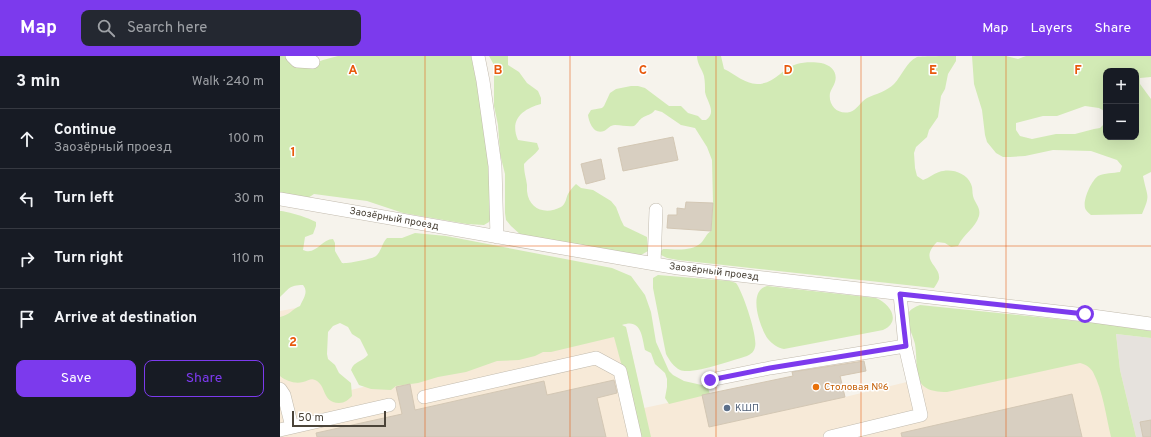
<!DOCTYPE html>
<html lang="en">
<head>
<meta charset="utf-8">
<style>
  body { margin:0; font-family:Overpass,sans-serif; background:#242831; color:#f1f3f6 }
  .controls { position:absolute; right:12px; top:12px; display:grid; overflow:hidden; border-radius:8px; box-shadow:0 4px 16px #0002 }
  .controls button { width:36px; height:36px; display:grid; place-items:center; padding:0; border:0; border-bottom:1px solid #363941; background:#171b24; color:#f1f3f6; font:20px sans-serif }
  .scale { position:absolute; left:12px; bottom:10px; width:94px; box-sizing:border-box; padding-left:4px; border:2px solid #4b4439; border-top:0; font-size:11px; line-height:14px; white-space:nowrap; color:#4b4439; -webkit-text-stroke:3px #fff; paint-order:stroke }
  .stop { position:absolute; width:12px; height:12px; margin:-9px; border:3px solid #7c3aed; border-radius:50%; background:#fff }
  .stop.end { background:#7c3aed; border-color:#fff; box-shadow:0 1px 4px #0008 }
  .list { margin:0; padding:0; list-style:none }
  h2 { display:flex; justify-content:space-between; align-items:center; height:52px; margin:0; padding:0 16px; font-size:17px }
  h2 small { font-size:13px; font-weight:400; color:#9ea1a6 }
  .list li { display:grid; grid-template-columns:26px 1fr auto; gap:12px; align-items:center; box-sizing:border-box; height:60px; padding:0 16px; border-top:1px solid #363941 }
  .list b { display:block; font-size:15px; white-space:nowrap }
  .list p { margin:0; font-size:13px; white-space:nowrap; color:#9ea1a6 }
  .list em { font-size:13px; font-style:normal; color:#9ea1a6 }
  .actions { display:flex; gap:8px; padding:12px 16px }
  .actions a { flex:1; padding:9px 0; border:1px solid #7c3aed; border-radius:8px; text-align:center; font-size:14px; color:#7c3aed }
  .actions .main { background:#7c3aed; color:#fff }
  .icon { flex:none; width:22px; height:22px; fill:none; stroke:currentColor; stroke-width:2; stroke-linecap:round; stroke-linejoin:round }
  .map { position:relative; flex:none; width:871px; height:381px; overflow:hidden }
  header { display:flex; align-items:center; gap:24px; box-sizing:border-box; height:56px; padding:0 20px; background:#7c3aed; color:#fff }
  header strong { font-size:19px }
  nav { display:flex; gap:22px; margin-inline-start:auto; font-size:14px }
  .search { width:280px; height:36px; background:#242831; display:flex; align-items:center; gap:10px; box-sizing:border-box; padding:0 14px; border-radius:8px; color:#9ea1a6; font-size:15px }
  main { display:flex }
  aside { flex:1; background:#171b24 }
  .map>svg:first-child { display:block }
</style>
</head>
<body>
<header>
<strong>Map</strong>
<div class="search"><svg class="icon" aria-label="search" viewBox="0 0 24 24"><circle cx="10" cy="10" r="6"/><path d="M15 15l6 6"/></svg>Search here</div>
<nav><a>Map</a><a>Layers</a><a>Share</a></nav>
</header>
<main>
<aside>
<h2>3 min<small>Walk · 240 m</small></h2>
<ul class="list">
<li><svg class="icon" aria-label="ahead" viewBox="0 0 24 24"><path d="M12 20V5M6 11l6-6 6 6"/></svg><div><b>Continue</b><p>Заозёрный проезд</p></div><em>100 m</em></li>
<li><svg class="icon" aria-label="left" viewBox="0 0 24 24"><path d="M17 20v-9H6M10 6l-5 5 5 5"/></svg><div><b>Turn left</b></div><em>30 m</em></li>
<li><svg class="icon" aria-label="right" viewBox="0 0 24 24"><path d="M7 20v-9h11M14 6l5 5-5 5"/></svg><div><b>Turn right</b></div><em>110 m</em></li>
<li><svg class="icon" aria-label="arrive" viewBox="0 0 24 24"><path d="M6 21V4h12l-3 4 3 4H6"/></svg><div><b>Arrive at destination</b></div></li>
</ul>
<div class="actions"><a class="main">Save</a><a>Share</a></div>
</aside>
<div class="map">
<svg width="871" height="381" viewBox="0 0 871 381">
  <rect width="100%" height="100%" fill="#f6f3ec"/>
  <path fill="#f7ead8" d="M32 249 54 338 341 269 346 271 364 352 513 320 511 312 583 302 586 315 561 320 565 341 825 278H836L840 314 856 381H0V255Z"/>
  <path fill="#e6e2dd" d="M836 278 871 282V381H856L840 314Z"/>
  <path fill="#d2eab5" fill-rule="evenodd" d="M0 0H6L28 10 43 4 58 0H194L210 109 211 162 209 166 204 169 187 168 123 157 87 145 34 138 28 142 0 137Z
    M209 0H228V9L239 16 247 27 258 35 261 42V48C243 53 229 63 238 84L257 87 259 93C255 99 249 102 244 108 244 117 246 121 247 129 247 131 247 133 247 135 249 154 266 159 281 151 286 148 286 142 288 138 290 134 293 131 296 128L301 132 313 134 331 145 336 151 341 164 344 170 367 181 368 195 361 199 242 180 231 170 226 164 225 157V118L220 98 218 69 214 50V9Z
    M417 0H441L444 13C455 18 465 28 477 28 495 28 502 12 517 8 523 6 535 6 541 7 551 9 558 16 555 26 554 30 551 33 550 37 548 50 558 59 570 56 577 54 581 45 587 42 596 38 607 35 614 28 622 20 626 6 637 1 644 0 668 0 676 0V5L668 18 665 33 661 40 658 61 649 74 647 81 636 91 634 97 635 112 637 120 643 124C649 122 653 118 659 116 670 112 686 116 691 128 693 132 692 136 693 140 695 148 701 151 699 160 695 173 684 177 678 190L671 191 665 187 657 186C638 205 661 209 659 223 658 226 656 229 654 232L398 204 387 202 381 199V195L383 193C395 193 411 196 421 187 425 183 426 178 431 175L433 147 432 104 427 91 415 72 401 69 382 56 375 54C370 60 368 58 362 62 359 64 358 67 354 70 348 71 342 69 335 69 330 69 328 73 324 75 314 79 309 67 308 59L311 54 322 52 324 50 330 37 336 33 351 30H358L365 32 389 50H401L408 57 418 60 422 64H426C437 56 427 46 425 36 425 31 425 25 424 20 422 13 417 8 417 0Z
    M692 0H726L738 3 746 0H871V21L860 22V28L871 43V116L863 120C867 141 871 138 862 158L811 159C809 157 807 156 806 154 801 147 811 125 818 120 824 117 834 117 840 116L842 110 837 104 811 95 773 94 745 100 730 101H723L716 97 707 86 705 79 702 54 694 28ZM826 15H856V81H826V66L820 72 814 73 795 78H776L752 83 740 80 736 74V67L763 60H777L805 50 819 52 826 56Z
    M0 155C7 155 29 162 36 166V170L33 178 25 181 23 194C36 200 41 183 53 183L55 187V195L62 207C66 208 93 203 96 200 101 196 102 187 107 182H122L135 177 166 180 332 212 351 220 365 239 371 256 376 286 389 315 393 319 404 325 426 330 428 332 430 338 389 348 385 342 387 331V323L385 317 375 308 371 297 365 294C362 280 361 262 342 269L346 271 371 381H361L334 281 271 296H263L255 300 239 304 217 305 186 316 158 321 138 327 116 330 111 334 91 333 79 329 71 314C74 305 82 306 88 299L80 283 72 278 68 271 60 267 53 270 48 276 47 298 48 303 55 309 59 317 71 327 72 340C68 344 65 347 59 347 41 346 47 329 35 324 31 322 28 325 23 326 15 328 6 325 0 320V261C10 259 12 253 20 250 23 243 29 236 23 229 9 229 9 233 0 241Z
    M378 219 450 225 456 227C463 236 478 281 475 291 474 296 471 298 467 300 453 304 412 319 400 314 394 311 389 304 386 298L373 232V222Z
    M487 230 596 242C610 248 622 265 603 274L504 293C498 292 492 288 488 283 480 272 467 235 487 230Z
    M640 249 825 268 871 275V282L836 278 840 314 856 381H831C826 360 823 335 813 316 810 311 805 308 800 307L667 336C630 336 639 315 635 288 633 279 626 268 628 258 630 253 635 251 640 249Z"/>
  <path fill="#d8cfc1" stroke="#d3c7b4" d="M393 81 398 104 343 115 338 92Z
    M321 103 325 123 306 128 301 108Z
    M406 146 433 147 431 175 387 172 388 159H397V152L405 153Z
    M584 305 586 315 560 320 565 341 429 371 422 339 513 320 512 316Z
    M334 324 337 337 317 342 326 381H37L36 377 122 358 116 331 130 328 135 354 264 325 267 339Z
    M792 338 802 381H622L621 377Z
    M871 364V381H863L860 366Z"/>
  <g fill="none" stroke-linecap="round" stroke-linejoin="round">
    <defs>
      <path id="minor" d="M12 0 17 5 33 6
        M198 0 203 25 215 110 217 181
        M0 143 398 212 805 259 871 268
        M374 208 376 154
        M430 324 490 312 625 290
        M0 333 4 339 12 371
        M144 341 316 302 340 315 355 381
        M0 374 109 349
        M550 381 641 359 625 290 620 238"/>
    </defs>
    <use href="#minor" stroke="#c2bbae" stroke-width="14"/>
    <use href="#minor" stroke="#fff" stroke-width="13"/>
  </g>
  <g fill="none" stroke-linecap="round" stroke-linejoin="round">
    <path stroke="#7c3aed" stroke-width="5" d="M430 324 490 312 626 290 620 238 805 258"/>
  </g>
  <path fill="none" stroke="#e8590c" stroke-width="1" stroke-opacity="0.55" d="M145 0V381M290 0V381M436 0V381M581 0V381M726 0V381M0 190H871"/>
  <circle fill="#e8710a" stroke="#fff" stroke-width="1.5" cx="536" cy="331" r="4"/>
  <circle fill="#5c6f8a" stroke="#fff" stroke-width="1.5" cx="447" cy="352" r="4"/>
  <g text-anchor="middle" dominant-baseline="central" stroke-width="3" stroke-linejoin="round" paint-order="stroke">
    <g font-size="10" fill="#4b4439" stroke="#fff">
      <text transform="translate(114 163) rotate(10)">Заозёрный проезд</text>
      <text transform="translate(434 216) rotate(7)">Заозёрный проезд</text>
    </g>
    <g font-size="10" fill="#c56008" stroke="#fff" text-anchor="start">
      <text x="544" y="331">Столовая №6</text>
    </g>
    <g font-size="10" fill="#4e5e75" stroke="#fff" text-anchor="start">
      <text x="455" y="352">КШП</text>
    </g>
  </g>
  <g font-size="13" text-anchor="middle" font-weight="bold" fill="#e8590c" stroke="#fff" stroke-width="3" stroke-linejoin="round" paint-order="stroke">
    <text x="73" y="18">A</text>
    <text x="218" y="18">B</text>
    <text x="363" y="18">C</text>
    <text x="508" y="18">D</text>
    <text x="653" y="18">E</text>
    <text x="798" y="18">F</text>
    <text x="13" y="100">1</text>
    <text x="13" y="290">2</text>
  </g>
</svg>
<div class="controls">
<button>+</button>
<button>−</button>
</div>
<div class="scale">50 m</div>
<div class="stop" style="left:805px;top:258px"></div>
<div class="stop end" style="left:430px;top:324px"></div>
</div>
</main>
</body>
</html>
